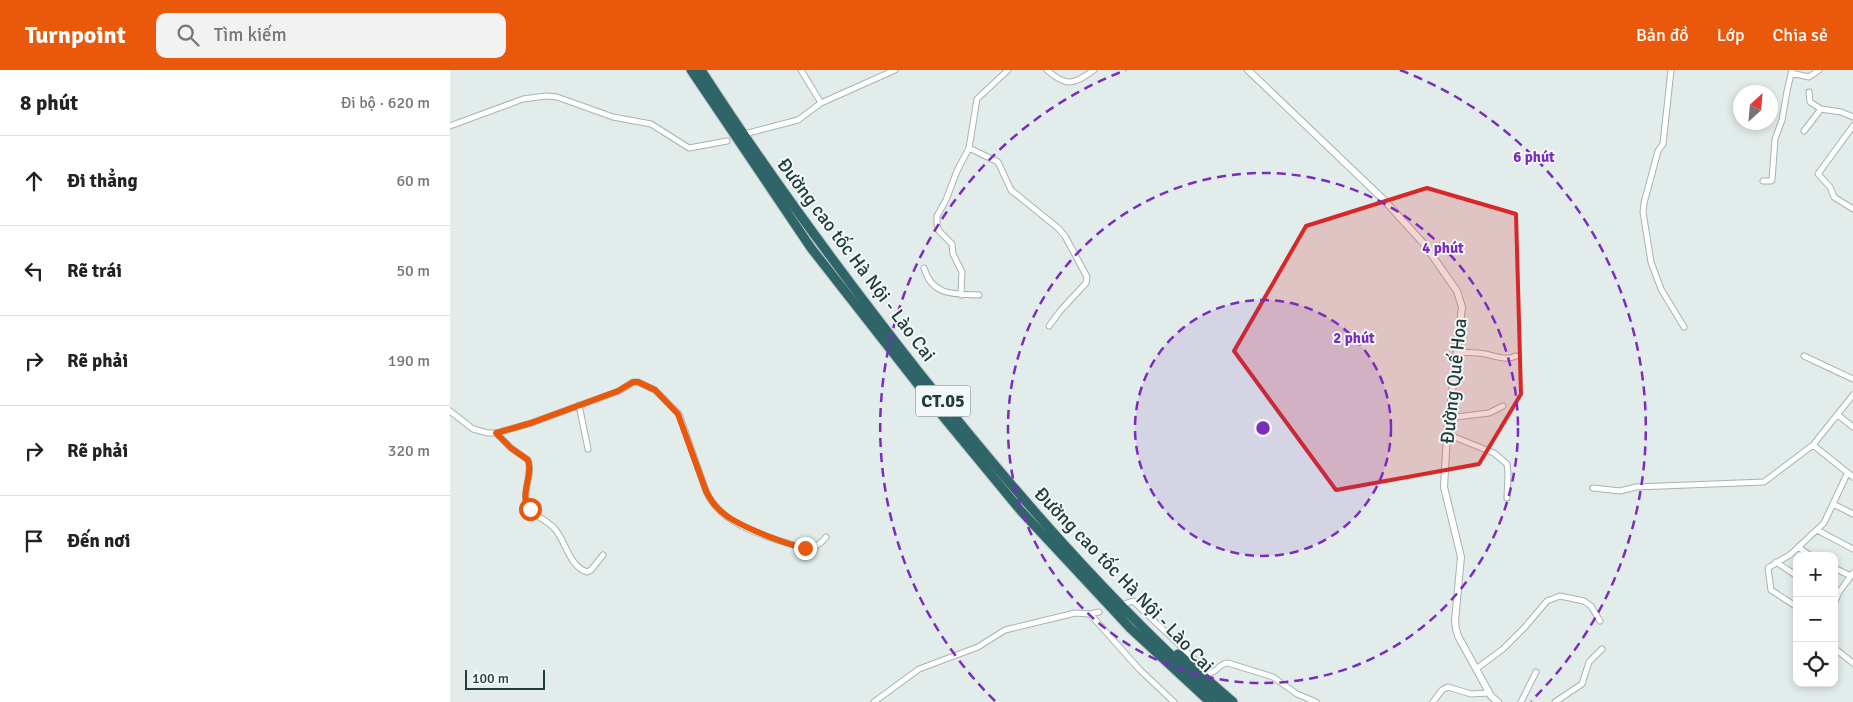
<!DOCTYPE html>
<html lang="vi">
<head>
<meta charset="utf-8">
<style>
  body { margin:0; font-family:Signika,sans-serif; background:#f2f2f2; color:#222 }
  .controls { position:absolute; right:15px; bottom:15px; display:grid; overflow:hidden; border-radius:10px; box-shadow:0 2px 8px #0003 }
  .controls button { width:45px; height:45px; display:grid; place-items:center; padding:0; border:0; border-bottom:1px solid #e0e0e0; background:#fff; color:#222; font:25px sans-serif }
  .compass { position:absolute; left:1283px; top:15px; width:45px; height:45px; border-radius:50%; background:#fff; box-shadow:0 2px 8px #0003; rotate:26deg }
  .scale { position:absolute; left:15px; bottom:12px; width:80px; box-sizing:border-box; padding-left:5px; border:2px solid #223c3c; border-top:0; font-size:14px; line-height:18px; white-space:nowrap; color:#223c3c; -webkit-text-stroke:4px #f2f8f7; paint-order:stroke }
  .stop { position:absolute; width:15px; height:15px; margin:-11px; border:4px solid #ea580c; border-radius:50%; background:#fff }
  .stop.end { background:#ea580c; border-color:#fff; box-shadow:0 1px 5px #0008 }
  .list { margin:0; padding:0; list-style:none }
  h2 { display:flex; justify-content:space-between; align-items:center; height:65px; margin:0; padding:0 20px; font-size:21px }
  h2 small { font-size:16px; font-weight:400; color:#767676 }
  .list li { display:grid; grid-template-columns:32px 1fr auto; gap:15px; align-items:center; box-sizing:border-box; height:90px; padding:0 20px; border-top:1px solid #e0e0e0 }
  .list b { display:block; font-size:19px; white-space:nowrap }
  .list em { font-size:16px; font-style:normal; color:#767676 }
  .icon { flex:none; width:28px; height:28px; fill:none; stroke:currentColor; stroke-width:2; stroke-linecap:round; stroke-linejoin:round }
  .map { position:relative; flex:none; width:1403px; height:632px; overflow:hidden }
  header { display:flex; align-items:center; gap:30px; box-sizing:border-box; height:70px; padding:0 25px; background:#ea580c; color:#fff }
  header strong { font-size:24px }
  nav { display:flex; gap:28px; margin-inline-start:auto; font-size:18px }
  .search { width:350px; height:45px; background:#f2f2f2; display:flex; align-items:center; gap:12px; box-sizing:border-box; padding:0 18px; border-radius:10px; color:#767676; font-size:19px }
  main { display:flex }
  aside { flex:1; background:#fff }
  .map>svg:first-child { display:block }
</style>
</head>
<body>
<header>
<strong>Turnpoint</strong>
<div class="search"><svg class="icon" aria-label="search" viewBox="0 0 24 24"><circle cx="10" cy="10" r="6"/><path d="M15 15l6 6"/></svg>Tìm kiếm</div>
<nav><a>Bản đồ</a><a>Lớp</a><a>Chia sẻ</a></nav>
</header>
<main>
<aside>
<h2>8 phút<small>Đi bộ · 620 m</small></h2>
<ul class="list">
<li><svg class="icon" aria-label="ahead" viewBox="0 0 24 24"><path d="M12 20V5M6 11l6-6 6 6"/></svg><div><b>Đi thẳng</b></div><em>60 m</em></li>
<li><svg class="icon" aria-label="left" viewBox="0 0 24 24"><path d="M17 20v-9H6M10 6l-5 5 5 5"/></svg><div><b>Rẽ trái</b></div><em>50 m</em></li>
<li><svg class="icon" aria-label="right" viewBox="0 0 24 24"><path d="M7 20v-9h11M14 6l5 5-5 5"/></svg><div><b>Rẽ phải</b></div><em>190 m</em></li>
<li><svg class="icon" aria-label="right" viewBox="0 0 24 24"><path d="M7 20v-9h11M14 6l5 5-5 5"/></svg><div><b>Rẽ phải</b></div><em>320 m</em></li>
<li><svg class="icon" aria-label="arrive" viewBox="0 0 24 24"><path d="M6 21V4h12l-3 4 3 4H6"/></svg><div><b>Đến nơi</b></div></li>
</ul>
</aside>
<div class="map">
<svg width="1403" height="632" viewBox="0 0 1403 632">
  <rect width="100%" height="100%" fill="#e2ecea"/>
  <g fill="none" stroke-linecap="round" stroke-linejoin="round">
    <defs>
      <path id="minor" d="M351 0 371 33
        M597 0C617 18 624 14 644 0
        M1221 0 1213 74 1208 81 1194 133 1193 142 1201 192 1211 219 1234 257
        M1341 3 1359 7 1369 0
        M1359 22 1360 32 1371 39
        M0 56 73 29 96 26 107 27 163 47 201 54 239 78 277 71
        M1403 56 1368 104 1380 117 1384 127 1403 139
        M1354 61 1371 39 1391 42 1403 47
        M298 63 348 50 371 33 445 0
        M519 78 548 92 561 120 608 158 615 166 637 207 636 213 611 240 599 256
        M1313 111H1321L1322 110 1325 69 1332 50 1337 21 1342 0
        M474 198C482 226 504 224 529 225
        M511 225 512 202 503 184 502 174 489 161 487 155V146L496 130 507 101 519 78 527 29 558 0
        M1007 282C1016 283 1026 282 1035 284 1046 286 1055 291 1066 286
        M1354 286 1403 309
        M129 335 138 379
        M0 341 23 359 38 363H46L81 353 169 321 183 312H188L205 320 229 344 256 421C271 455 314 466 347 476 360 479 368 478 376 467
        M1388 345 1403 357
        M998 348 1039 343 1053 336
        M46 363 61 378 78 390C83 404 73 419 76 433 80 444 97 450 105 459 116 472 119 496 137 502L141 500 153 485
        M997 364 1044 383 1057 394 1058 403 1057 428
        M1363 375 1403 407
        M1143 418 1170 421 1186 417 1314 412 1363 375 1403 325
        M1383 434 1403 444
        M1367 460 1403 479
        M1348 477 1361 486
        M1326 492 1347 506
        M1384 498 1401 506
        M1384 534 1389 522 1403 503
        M671 535 683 531 759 603C767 603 769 593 778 593L823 607 847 624 866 632
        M1347 537 1321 520 1318 498 1341 484 1374 453 1397 404
        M640 544 689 599 724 632
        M1384 544V558
        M1384 578 1403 593
        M1026 599 1053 579 1075 557 1097 531 1110 526 1134 531 1141 536 1150 551
        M424 632 469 599 528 577 555 560 625 543 640 544 649 542
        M983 632 992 620 998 617 1021 624 1039 623
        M1071 632 1086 602
        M1105 632 1132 614 1139 592 1152 579"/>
      <path id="tertiary" d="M798 0 934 130 974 174 1007 221 1012 237 997 364 994 417 1011 487 1005 551 1006 559 1008 566 1041 626 1048 632"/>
      <path id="motorway" d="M241 0 361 178 495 349 571 441 654 530 680 558 760 632
        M251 0C318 104 391 203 468 301 561 418 659 532 772 632
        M728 584 783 632"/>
    </defs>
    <use href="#minor" stroke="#a5b4b2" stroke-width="7"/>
    <use href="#tertiary" stroke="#a5b4b2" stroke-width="8"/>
    <use href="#motorway" stroke="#c1c8c8" stroke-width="11"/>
    <use href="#minor" stroke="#fff" stroke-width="5"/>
    <use href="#tertiary" stroke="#fff" stroke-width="6"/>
    <use href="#motorway" stroke="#2f6568" stroke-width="9"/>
  </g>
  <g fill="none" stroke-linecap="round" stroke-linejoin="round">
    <path stroke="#ea580c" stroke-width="6" d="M80 439C68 426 84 405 78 390L61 378 46 363 81 353 168 321 183 312H188L205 320 228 344 256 421C267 445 287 453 310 463 325 469 339 475 355 478"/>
  </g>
  <path fill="#d62828" fill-opacity="0.2" stroke="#d62828" stroke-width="4" stroke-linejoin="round" d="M977 118 1066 144 1071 324 1029 394 886 420 784 281 856 156Z"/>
  <circle cx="813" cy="358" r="128" fill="#7b2cbf" fill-opacity=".12"/>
  <g fill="none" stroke="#7b2cbf" stroke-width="2.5" stroke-dasharray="9 6">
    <circle cx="813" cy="358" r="128"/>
    <circle cx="813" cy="358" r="255"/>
    <path d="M545 631A383 383 0 0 1 676 0M950 0A383 383 0 0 1 1081 631"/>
  </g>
  <g text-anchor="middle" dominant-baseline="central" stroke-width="4" stroke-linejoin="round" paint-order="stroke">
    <rect fill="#f2f8f7" stroke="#607474" stroke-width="1" x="465.5" y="315.5" width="55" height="31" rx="4"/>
    <g font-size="18" font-weight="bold" fill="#223c3c">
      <text x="493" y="331">CT.05</text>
    </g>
    <g font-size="19" fill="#223c3c" stroke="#f2f8f7">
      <text transform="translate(406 190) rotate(53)">Đường cao tốc Hà Nội - Lào Cai</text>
      <text transform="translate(1004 311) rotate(-84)">Đường Quế Hoa</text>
      <text transform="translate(674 510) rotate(46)">Đường cao tốc Hà Nội - Lào Cai</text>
    </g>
  </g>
  <circle cx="813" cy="358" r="8" fill="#7b2cbf" stroke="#f2f8f7" stroke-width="2.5"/>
  <g font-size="15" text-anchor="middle" font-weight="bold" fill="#7b2cbf" stroke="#f2f8f7" stroke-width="4" stroke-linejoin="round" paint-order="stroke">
    <text x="1084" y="92">6 phút</text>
    <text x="993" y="183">4 phút</text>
    <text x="904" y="273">2 phút</text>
  </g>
</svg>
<div class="controls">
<button>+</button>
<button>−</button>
<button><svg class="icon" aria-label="locate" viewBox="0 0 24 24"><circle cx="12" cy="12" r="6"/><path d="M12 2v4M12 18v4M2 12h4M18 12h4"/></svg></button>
</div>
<svg class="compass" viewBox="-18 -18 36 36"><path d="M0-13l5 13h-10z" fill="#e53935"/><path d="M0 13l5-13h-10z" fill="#767676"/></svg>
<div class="scale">100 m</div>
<div class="stop" style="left:80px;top:439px"></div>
<div class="stop end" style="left:355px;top:478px"></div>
</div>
</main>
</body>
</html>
